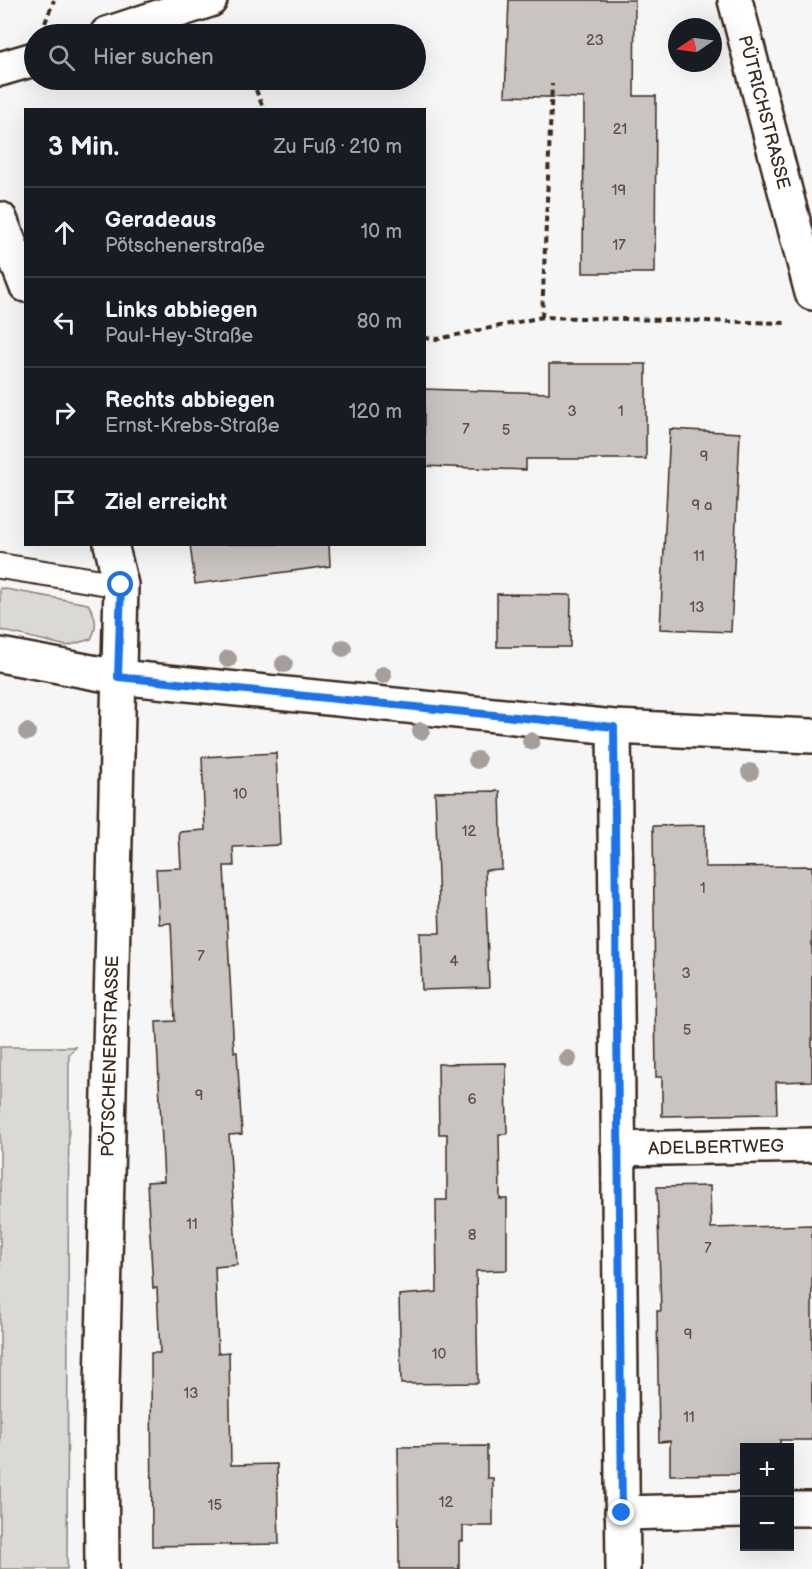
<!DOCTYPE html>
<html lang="de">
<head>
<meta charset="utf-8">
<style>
  body { margin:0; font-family:"Balsamiq Sans",sans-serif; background:#20242c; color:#f1f3f6 }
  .controls { position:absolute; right:18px; bottom:18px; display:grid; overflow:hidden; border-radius:0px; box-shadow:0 6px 24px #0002 }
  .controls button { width:54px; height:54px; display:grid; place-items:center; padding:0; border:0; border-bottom:2px solid #363941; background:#171b24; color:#f1f3f6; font:30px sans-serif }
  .compass { position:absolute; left:668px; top:18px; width:54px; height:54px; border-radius:50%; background:#171b24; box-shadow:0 6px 24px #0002; rotate:257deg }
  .stop { position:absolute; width:18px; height:18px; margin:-14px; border:4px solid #1a73e8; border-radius:50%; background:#fff }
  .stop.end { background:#1a73e8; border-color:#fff; box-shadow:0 2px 6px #0008 }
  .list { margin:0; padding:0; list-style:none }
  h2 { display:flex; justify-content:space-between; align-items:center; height:78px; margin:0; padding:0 24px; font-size:26px }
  h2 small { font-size:20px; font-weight:400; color:#9ea1a6 }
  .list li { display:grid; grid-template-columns:39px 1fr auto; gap:18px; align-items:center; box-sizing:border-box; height:90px; padding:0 24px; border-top:2px solid #363941 }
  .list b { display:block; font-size:22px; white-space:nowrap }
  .list p { margin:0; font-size:20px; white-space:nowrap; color:#9ea1a6 }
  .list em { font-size:20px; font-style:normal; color:#9ea1a6 }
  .icon { flex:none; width:33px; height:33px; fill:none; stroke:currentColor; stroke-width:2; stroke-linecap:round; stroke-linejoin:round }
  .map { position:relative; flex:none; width:812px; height:1569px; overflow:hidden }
  .search { position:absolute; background:#171b24; box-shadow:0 6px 24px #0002; left:24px; top:24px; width:402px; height:66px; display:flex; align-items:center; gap:15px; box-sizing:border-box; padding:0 21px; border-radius:33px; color:#9ea1a6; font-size:22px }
  .panel { position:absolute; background:#171b24; box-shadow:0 6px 24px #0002; left:24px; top:108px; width:402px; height:438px; border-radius:0px }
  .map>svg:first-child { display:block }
</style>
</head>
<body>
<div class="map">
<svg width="812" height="1569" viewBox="0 0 812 1569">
  <rect width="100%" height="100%" fill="#f7f6f6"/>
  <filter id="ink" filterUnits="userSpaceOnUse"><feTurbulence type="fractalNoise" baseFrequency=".0167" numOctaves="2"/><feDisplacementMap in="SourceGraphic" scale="12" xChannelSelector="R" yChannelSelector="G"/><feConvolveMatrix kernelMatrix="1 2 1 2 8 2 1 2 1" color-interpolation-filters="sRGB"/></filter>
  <g filter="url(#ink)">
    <path fill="#dbd9d6" stroke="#8b827a" stroke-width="1.5" d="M0 588 88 604C96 616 98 626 91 639L67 646 0 630Z
      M0 1047H76L69 1054 67 1569H0Z"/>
    <path fill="#c9c3c1" stroke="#3b2a1e" stroke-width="1.5" d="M509 0H635L634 96H656L655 273H583L584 98 505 96Z
      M549 364H646V459H526V470L424 466V389L549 393Z
      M670 429 740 433 731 632 660 629Z
      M190 544H329L330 566 195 584Z
      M497 594 571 595 570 647H497Z
      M276 753 280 845 233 847 234 866H224L234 1052H237L242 1134 229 1135 237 1265 215 1267 218 1353 229 1352 231 1465 277 1464 279 1544 152 1546 151 1353H160L157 1288H153L147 1182 164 1181 156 1022 175 1021 171 923 159 924 156 869 181 868 179 832 205 830 202 757Z
      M500 791 502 869 485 870 489 988 422 990 420 933H440L435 792Z
      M705 825V867L812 866V1081L776 1082 777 1114 662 1116V1077H656L653 826Z
      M506 1063 507 1134H499L500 1199H507V1270L476 1271 478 1383 401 1384 399 1295 437 1292 436 1200H447V1134H439L438 1064Z
      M710 1186 711 1228 812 1225V1440H780V1448H744V1474L670 1475V1441L659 1442 657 1311H661L657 1187Z
      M487 1446V1478H493V1526H463V1541H459V1569H399L398 1447Z"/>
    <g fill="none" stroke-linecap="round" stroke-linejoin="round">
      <defs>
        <path id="lane" d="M0 566 121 585"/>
        <g id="street">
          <path id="s1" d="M735 0 812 293"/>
          <path d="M107 34 210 0"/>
          <path d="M0 69 34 59"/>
          <path d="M0 219 26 285"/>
          <path d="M0 655 118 677 614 727 812 736"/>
          <path d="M614 727 623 1569"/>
          <path id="s2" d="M618 1149 812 1145"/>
          <path d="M790 1509H812"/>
          <path d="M622 1513 744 1510"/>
          <path id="s3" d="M102 1569 101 1430 121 585 111 544"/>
        </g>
      </defs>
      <use href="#lane" stroke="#3b2a1e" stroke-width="28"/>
      <use href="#street" stroke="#3b2a1e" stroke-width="38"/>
      <path stroke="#3b2a1e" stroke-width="4" stroke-dasharray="6 4.5" stroke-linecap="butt" d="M45 23 54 0
        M252 80 264 110
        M542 317 552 84
        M424 338 438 339 542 317 787 323"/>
      <use href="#lane" stroke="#fff" stroke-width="24"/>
      <use href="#street" stroke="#fff" stroke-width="33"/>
    </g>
    <g fill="#a69e98">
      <circle cx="343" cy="648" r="9"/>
      <circle cx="228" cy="659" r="9"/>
      <circle cx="284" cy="664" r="9"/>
      <circle cx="383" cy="675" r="9"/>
      <circle cx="421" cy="731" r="9"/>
      <circle cx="27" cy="732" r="9"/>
      <circle cx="531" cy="741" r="9"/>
      <circle cx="477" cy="760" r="9"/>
      <circle cx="750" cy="772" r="9"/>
      <circle cx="568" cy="1059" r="9"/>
    </g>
  </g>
  <g fill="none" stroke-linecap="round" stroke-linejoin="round" filter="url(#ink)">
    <path stroke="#1a73e8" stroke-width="8" d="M121 585 118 677 614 727 622 1513"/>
  </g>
  <g text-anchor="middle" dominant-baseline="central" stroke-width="4.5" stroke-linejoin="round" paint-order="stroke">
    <g font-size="15" fill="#5e5047">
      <text x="595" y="40">23</text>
      <text x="620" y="129">21</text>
      <text x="619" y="190">19</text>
      <text x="619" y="245">17</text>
      <text x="572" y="411">3</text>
      <text x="621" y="411">1</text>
      <text x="466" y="429">7</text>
      <text x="506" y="430">5</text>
      <text x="704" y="456">9</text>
      <text x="702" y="505">9 a</text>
      <text x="699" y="556">11</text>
      <text x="697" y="607">13</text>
      <text x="240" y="794">10</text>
      <text x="469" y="831">12</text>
      <text x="703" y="888">1</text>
      <text x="201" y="956">7</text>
      <text x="454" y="961">4</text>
      <text x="686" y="973">3</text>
      <text x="687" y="1030">5</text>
      <text x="199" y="1095">9</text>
      <text x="472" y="1099">6</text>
      <text x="192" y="1224">11</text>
      <text x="472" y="1235">8</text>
      <text x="708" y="1248">7</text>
      <text x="688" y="1334">9</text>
      <text x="439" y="1354">10</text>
      <text x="191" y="1393">13</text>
      <text x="689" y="1417">11</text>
      <text x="446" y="1502">12</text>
      <text x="215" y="1505">15</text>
    </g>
    <g font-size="18" fill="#3b2a1e" stroke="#fff">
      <text stroke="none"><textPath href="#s1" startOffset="116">PÜTRICHSTRASSE</textPath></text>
      <text stroke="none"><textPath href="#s3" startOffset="513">PÖTSCHENERSTRASSE</textPath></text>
      <text stroke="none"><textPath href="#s2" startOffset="98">ADELBERTWEG</textPath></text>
    </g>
  </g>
</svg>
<div class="controls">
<button>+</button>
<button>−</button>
</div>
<svg class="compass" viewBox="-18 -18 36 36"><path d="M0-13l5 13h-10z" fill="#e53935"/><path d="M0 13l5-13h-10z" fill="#9ea1a6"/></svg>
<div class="stop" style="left:121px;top:585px"></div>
<div class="stop end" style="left:622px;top:1513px"></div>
<div class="search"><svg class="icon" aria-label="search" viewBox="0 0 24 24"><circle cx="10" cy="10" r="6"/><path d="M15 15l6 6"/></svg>Hier suchen</div>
<section class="panel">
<h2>3 Min.<small>Zu Fuß · 210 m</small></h2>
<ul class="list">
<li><svg class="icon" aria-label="ahead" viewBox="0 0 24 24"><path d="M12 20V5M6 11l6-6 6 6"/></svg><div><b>Geradeaus</b><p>Pötschenerstraße</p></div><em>10 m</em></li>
<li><svg class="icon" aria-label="left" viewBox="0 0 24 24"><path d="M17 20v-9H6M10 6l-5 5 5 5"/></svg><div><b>Links abbiegen</b><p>Paul-Hey-Straße</p></div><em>80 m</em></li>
<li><svg class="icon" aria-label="right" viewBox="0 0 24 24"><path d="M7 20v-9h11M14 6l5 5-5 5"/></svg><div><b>Rechts abbiegen</b><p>Ernst-Krebs-Straße</p></div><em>120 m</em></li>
<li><svg class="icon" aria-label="arrive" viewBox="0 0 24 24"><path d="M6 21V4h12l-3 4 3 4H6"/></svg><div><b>Ziel erreicht</b></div></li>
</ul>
</section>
</div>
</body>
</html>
